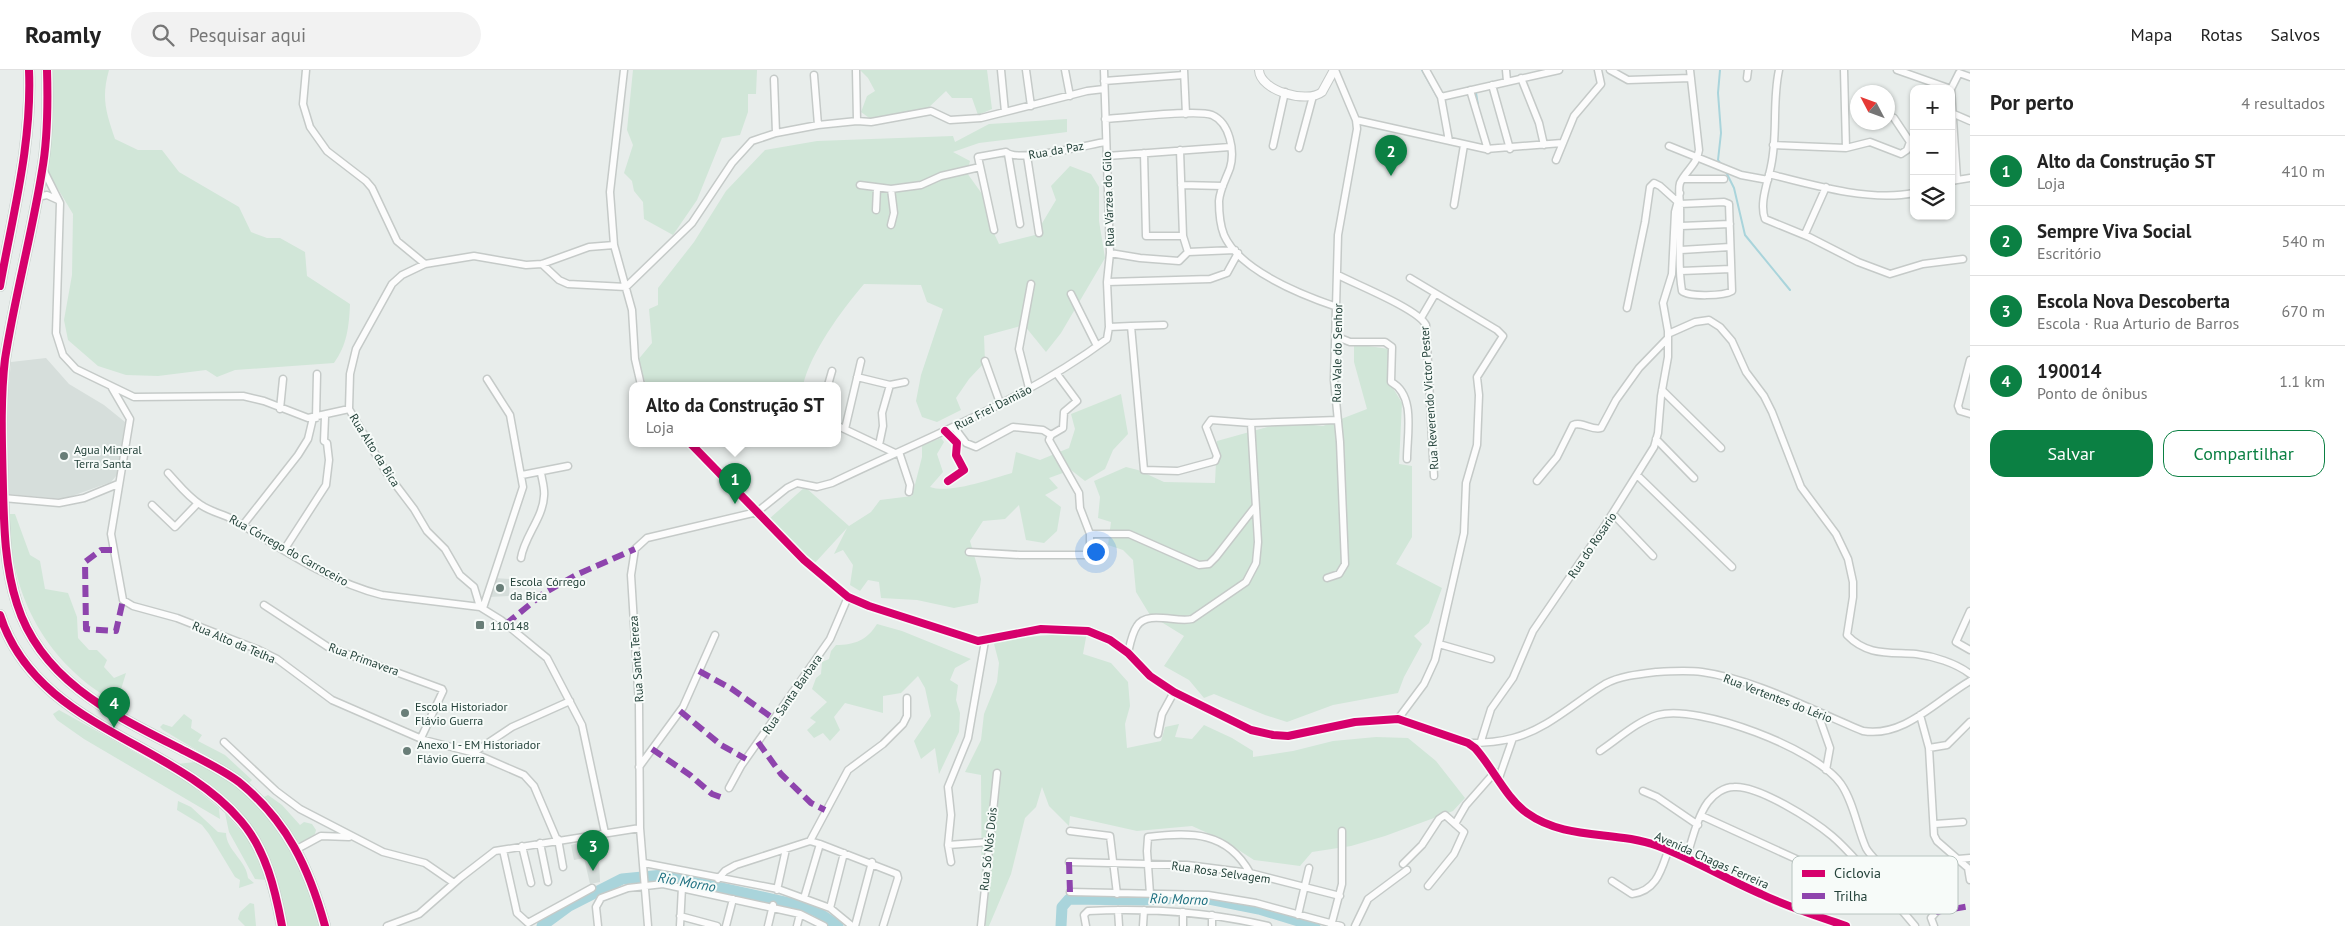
<!DOCTYPE html>
<html lang="pt">
<head>
<meta charset="utf-8">
<style>
  body { margin:0; font-family:"PT Sans",sans-serif; background:#f2f2f2; color:#222 }
  .controls { position:absolute; right:15px; top:15px; display:grid; overflow:hidden; border-radius:10px; box-shadow:0 1px 4px #0004 }
  .controls button { width:45px; height:45px; display:grid; place-items:center; padding:0; border:0; border-bottom:1px solid #e0e0e0; background:#fff; color:#222; font:25px sans-serif }
  .compass { position:absolute; left:1850px; top:15px; width:45px; height:45px; border-radius:50%; background:#fff; box-shadow:0 1px 4px #0004; rotate:311deg }
  .you { position:absolute; left:1095px; top:481px; width:18px; height:18px; margin:-12px; border:4px solid #fff; border-radius:50%; background:#1a73e8; box-shadow:0 0 0 8px #1a73e833 }
  .badge { display:grid; place-items:center; width:32px; height:32px; border-radius:50%; background:#0b8043; color:#fff; font-size:16px; font-weight:700 }
  .pin { position:absolute; translate:-50% -41px; filter:drop-shadow(0 1px 2px #0008) }
  .pin::after { content:''; position:absolute; top:26px; width:18px; height:15px; background:inherit; clip-path:polygon(0 0,100% 0,50% 100%) }
  .popup { position:absolute; left:629px; top:312px; width:212px; height:65px; box-sizing:border-box; display:grid; place-content:center; border-radius:10px; background:#fff; filter:drop-shadow(0 1px 4px #0005); font-size:16px; white-space:nowrap; color:#767676 }
  .popup b { font-size:19px; color:#222 }
  .popup::after { content:''; position:absolute; left:50%; top:100%; margin-left:-10px; border:10px solid transparent; border-top-color:#fff }
  .list { margin:0; padding:0; list-style:none }
  h2 { display:flex; justify-content:space-between; align-items:center; height:65px; margin:0; padding:0 20px; font-size:21px }
  h2 small { font-size:16px; font-weight:400; color:#767676 }
  .list li { display:grid; grid-template-columns:32px 1fr auto; gap:15px; align-items:center; box-sizing:border-box; height:70px; padding:0 20px; border-top:1px solid #e0e0e0 }
  .list b { display:block; font-size:19px; white-space:nowrap }
  .list p { margin:0; font-size:16px; white-space:nowrap; color:#767676 }
  .list em { font-size:16px; font-style:normal; color:#767676 }
  .actions { display:flex; gap:10px; padding:15px 20px }
  .actions a { flex:1; padding:11px 0; border:1px solid #0b8043; border-radius:15px; text-align:center; font-size:18px; color:#0b8043 }
  .actions .main { background:#0b8043; color:#fff }
  .icon { flex:none; width:28px; height:28px; fill:none; stroke:currentColor; stroke-width:2; stroke-linecap:round; stroke-linejoin:round }
  .map { position:relative; flex:none; width:1970px; height:856px; overflow:hidden }
  header { display:flex; align-items:center; gap:30px; box-sizing:border-box; height:70px; padding:0 25px; background:#fff; border-bottom:1px solid #e0e0e0 }
  header strong { font-size:24px }
  nav { display:flex; gap:28px; margin-inline-start:auto; font-size:18px }
  .search { width:350px; height:45px; background:#f2f2f2; display:flex; align-items:center; gap:12px; box-sizing:border-box; padding:0 18px; border-radius:28px; color:#767676; font-size:19px }
  main { display:flex }
  aside { flex:1; background:#fff }
  .map>svg:first-child { display:block }
</style>
</head>
<body>
<header>
<strong>Roamly</strong>
<div class="search"><svg class="icon" aria-label="search" viewBox="0 0 24 24"><circle cx="10" cy="10" r="6"/><path d="M15 15l6 6"/></svg>Pesquisar aqui</div>
<nav><a>Mapa</a><a>Rotas</a><a>Salvos</a></nav>
</header>
<main>
<div class="map">
<svg width="1970" height="856" viewBox="0 0 1970 856">
  <rect width="100%" height="100%" fill="#e8edeb"/>
  <path fill="#d6dedb" d="M46 288 69 314 104 335 125 352 117 405 111 412 64 429 8 424 7 334 11 292Z
    M494 508 510 509 509 526 488 527Z
    M598 768 600 812 590 814 584 788 574 790 571 775Z"/>
  <path fill="#d1e6d8" d="M52 0H109C101 28 106 42 115 69L138 80H162L179 102 239 137 251 162 267 168H280L305 182 307 206 350 234C349 257 347 275 334 293L235 300 217 307 206 300 158 306 126 305 98 296 68 270 64 250 72 205 73 144 46 99Z
    M633 0H757L756 24H748V42L740 65 722 68 697 130 673 165 644 149 643 132 634 121 632 111 624 103 633 75 627 60Z
    M860 0H987L992 39 978 45 972 28H952L946 21 926 40 872 50 861 42 867 26 875 21 868 8Z
    M1067 49V62L979 73 953 82 970 91 967 103 985 128 992 159 999 174 1035 165 1056 130 1051 116 1070 96 1091 104 1099 117V151L1105 188 1061 263 1046 282 1024 255 984 266 985 292 969 309 956 328 961 340 937 352 922 347 916 331 921 305 943 239 927 232 921 215 864 214C841 241 811 282 803 315L646 314 637 291 652 273 649 239 658 235V218L694 172 726 121 765 80 817 71 953 66 955 72 989 54Z
    M1354 274 1389 279 1390 313 1402 333 1399 394 1412 396V467L1396 494 1442 518 1429 553 1414 566 1422 574 1404 607 1398 623 1333 635 1287 652 1265 645 1214 624 1204 628 1189 610 1164 596 1184 566 1150 545 1136 522 1133 490 1123 480 1108 475 1111 452 1098 448 1100 427 1094 411 1126 397 1138 400 1164 412 1215 413 1217 371 1286 352 1323 356 1367 339 1354 292Z
    M1121 324 1128 364 1113 380 1105 399 1085 411 1071 400 1049 408 1058 418 1045 425 1061 437 1057 461 1044 473 1026 470 1019 435 1005 449 983 451 970 471 981 509 978 533 954 538 917 530 881 528 879 512 868 510 860 521 850 515 853 495 843 480 834 484 847 458 813 495 769 449 805 417 849 456 871 442 880 430 912 426 922 387V375L941 368 944 372 937 384 943 402 930 417C950 424 991 409 1012 403L1016 382 1040 390 1069 378 1075 359 1071 344Z
    M10 444H15L30 485 40 491 45 519 68 523 77 547 78 568 89 580H97L107 590 104 597 114 608 126 603 119 626 115 632C46 593 8 523 10 444Z
    M877 554 902 561 971 589 955 598 950 610 958 615 956 630 960 643 959 662 939 704 935 678 921 689 914 671 931 646 925 618 918 606 901 623 883 626V643L845 633 834 647 840 660 830 671 823 663 814 668 807 660 816 652 810 648 827 632 812 619 816 608 821 604 822 592 829 589 831 581 836 575C855 575 867 570 877 554Z
    M1087 562 1083 584 1111 593 1128 612 1130 636 1125 654 1127 678 1161 671 1165 657 1179 654 1175 667 1192 669 1204 655 1232 668 1253 681V687L1293 681 1333 671 1376 667 1408 668 1436 691 1465 728 1453 741 1385 766 1351 776 1312 782 1300 796 1254 790 1223 770 1192 756 1137 761 1070 746 1069 756 1049 736 1042 717 1036 737 1025 748 1011 804 989 856H986L982 848 981 705 965 702 981 670 984 644 997 612 999 593 993 570Z
    M59 640 185 710 219 738 220 749 84 669 57 650 53 644Z
    M184 644 192 650 191 658 202 665 198 671 225 685 252 710 247 715 235 703 163 660 160 657 163 654 172 657Z
    M204 691 240 714 289 767 325 856H282L251 764 177 694Z
    M268 725 282 735 300 755 304 752 312 754 316 760 315 764 300 774 266 732 264 727Z
    M178 731 191 737 218 762 226 763C226 780 247 791 248 808L254 813 239 818 240 810 235 807 209 764 202 755 177 740Z
    M225 743 248 769 267 810 255 809 229 762Z
    M250 833 254 834 256 856H245L238 849 240 842Z"/>
  <g fill="none" stroke-linecap="round" stroke-linejoin="round">
    <path stroke="#a9d4db" stroke-width="2" d="M1422 0 1439 30
      M1720 0 1718 23 1721 63 1718 90 1722 95
      M1476 23 1478 35
      M1726 102 1734 118 1745 165 1790 220"/>
    <path stroke="#a9d4db" stroke-width="11" d="M542 856 569 836 622 809 663 805 794 834 816 841 838 856
      M1061 856 1062 837 1069 829 1144 830 1199 827 1259 839 1315 856"/>
    <defs>
      <path id="minor" d="M306 0 303 34 310 57 327 81 366 111 372 118 397 171 425 194
        M624 0 610 122 614 175 632 240 635 289 641 315
        M856 0 857 51
        M1001 0 1005 42
        M1026 0 1031 36
        M1065 0 1070 26
        M1184 0 1186 44
        M1426 0 1441 27 1449 71
        M1506 0 1507 11
        M1610 0 1628 10 1691 8
        M1779 0C1772 32 1778 64 1771 96 1768 112 1759 133 1765 149L1809 167 1858 192 1890 204 1923 194 1963 189
        M1844 0 1846 78
        M1897 0 1951 19
        M814 5 818 55
        M1521 8 1539 53 1544 75
        M1747 8 1748 0
        M774 9 776 63
        M1104 11 1184 5
        M1492 15 1510 79
        M1470 20 1488 80
        M1441 27 1559 0
        M1954 44 1970 51
        M1105 49C1126 48 1197 39 1212 45 1230 53 1235 81 1230 98 1226 109 1220 119 1219 131 1219 141 1220 155 1224 165 1240 201 1302 225 1337 237
        M1356 50 1486 79 1562 73
        M1773 75 1846 78 1870 72 1901 84 1907 80 1910 72 1894 48
        M1273 76 1285 22
        M1669 76 1741 105 1768 110
        M1299 78 1313 26
        M1180 80 1183 166 1188 182
        M1144 83 1146 166H1183
        M1008 84 1020 154
        M1027 86 1039 163
        M1107 86 1230 77
        M1556 90 1574 46 1601 14 1598 0
        M43 99 60 133 56 263 63 285 76 299 134 327 243 326 264 331 308 348 349 339
        M1769 104C1812 115 1870 132 1914 123
        M1684 109H1724
        M1957 109 1951 19 1959 3 1970 7
        M1951 111 1970 108
        M860 115 891 119 921 115 941 106 980 97
        M1181 115 1223 116
        M37 127 47 125 58 130
        M1454 135 1464 75
        M876 140 877 118
        M891 155 894 143 891 119
        M1681 156 1730 154
        M994 160 978 87 1006 82C1018 93 1087 75 1105 72
        M1805 164 1826 117
        M1681 180 1730 177
        M1110 183 1140 188 1179 191 1188 182 1235 180
        M542 194 559 210 568 214 626 217 692 153 732 93 752 71 776 63 818 55 857 51 871 52 931 41 950 50 981 48 1087 21 1104 19
        M1681 201 1731 199
        M1338 205C1357 215 1418 239 1426 255L1434 406
        M1107 212 1210 209 1227 203 1238 183
        M1071 224 1097 276
        M1627 238 1645 152 1650 117 1654 113 1660 116 1680 134 1724 132 1729 134 1732 221C1724 226 1689 227 1682 221 1677 194 1681 164 1680 136 1680 130 1678 119 1680 113 1686 100 1697 95 1699 80L1690 0
        M1421 248 1435 224
        M1131 256 1164 255
        M1109 257 1131 256 1144 400 1178 401 1215 391 1217 386 1206 357 1211 350 1251 353 1338 350
        M1668 264 1695 252 1709 250 1720 257 1732 271 1746 302 1764 326 1772 342 1801 417 1836 464 1848 489 1853 512V527L1847 565C1867 586 1889 582 1916 584 1933 586 1956 593 1970 604
        M1335 266 1350 272H1385L1392 277 1391 312C1416 325 1407 364 1407 389
        M1970 290 1958 336 1960 341 1970 344
        M985 291 1000 333
        M857 307 890 315 905 312
        M828 315 832 301
        M112 318 130 349 111 464 123 530 133 536 177 548 259 580 277 589 332 630 424 670 471 682 524 705 534 716 557 770
        M1029 318 1019 279 1031 214
        M1662 320 1721 378
        M280 339 283 309
        M316 348 317 304
        M838 356 895 383
        M954 357 966 373 976 377 1013 357 1043 360 1051 365
        M845 359 861 291
        M1656 369 1694 408
        M690 373 804 490 848 527 869 536 978 571 1041 559 1088 561 1110 570 1128 583 1150 606 1174 622 1251 660 1273 665 1288 666 1355 652 1398 649 1468 673 1475 678C1493 698 1506 728 1527 743 1566 771 1615 760 1658 776 1693 789 1726 809 1761 824 1788 837 1817 846 1846 856
        M879 375 883 356 882 343 890 315
        M899 382 910 415 909 422
        M168 403C179 415 188 427 201 435 211 442 223 444 232 449 279 477 329 512 382 525L480 537 501 550 547 588 582 655 605 763
        M522 405 568 396
        M1637 405 1732 497
        M1537 411 1557 387 1573 355C1582 351 1592 361 1601 358L1616 330 1639 298 1668 268
        M3 428 59 433 84 428 118 414
        M152 435 175 457 198 433
        M1613 444 1653 486
        M243 455 298 385 308 369 313 348
        M1090 464H1129L1199 495 1209 494 1216 487 1255 437
        M284 480 326 415 329 390 327 373 324 371 325 347
        M969 482 1020 485H1087L1090 480V464L1080 438 1079 423 1049 370 1051 365 1063 358 1064 342 1077 331 1057 304
        M521 488C524 467 543 448 544 426 545 419 542 410 541 403
        M1327 508 1339 504 1345 494 1340 372 1334 310 1338 165 1357 59 1356 50 1335 0
        M264 535 328 577 442 619 443 621 421 668
        M480 537 474 517 460 505 445 479 427 461 414 439 386 402 349 339 350 304 356 279 392 214 402 205 425 194 474 186 526 195 542 194 589 177 614 175
        M483 538 523 417 510 345 487 309
        M1970 541 1956 572 1970 580
        M1439 574 1491 589
        M1128 583C1130 574 1132 563 1137 556 1147 540 1177 553 1192 549L1246 512 1256 493 1258 472 1251 353
        M1817 641 1830 678 1826 700
        M1920 645 1929 678 1934 765 1937 771 1968 798 1970 810
        M1398 649 1424 614 1435 590 1464 463 1466 413 1477 375 1479 325 1477 307 1503 266 1497 260 1410 208
        M1158 664 1162 644 1174 622
        M1481 671 1491 639 1513 608 1533 561 1604 457 1654 377 1658 363 1661 326 1668 287V261L1663 233 1672 204 1675 142 1680 123
        M224 672 276 721 300 739 383 782 425 793 454 813
        M1468 673C1482 673 1499 672 1513 668 1548 659 1575 632 1605 614 1620 606 1639 604 1656 602 1672 601 1687 600 1702 602 1754 609 1814 641 1863 661 1904 668 1937 630 1970 611
        M1929 678 1947 675 1970 652
        M1600 681C1618 669 1637 651 1658 645 1699 634 1817 679 1841 714 1854 733 1857 758 1866 778 1871 787 1880 793 1886 801L1883 818 1915 856
        M473 683 512 657 570 631
        M639 697 683 637 715 565
        M1499 708 1513 668
        M729 718 741 696 830 569 848 527
        M1643 721 1657 727 1698 755
        M1702 746 1805 793 1837 798 1869 815 1879 814
        M1455 754 1466 735 1495 702
        M1935 754 1963 752
        M1070 761 1110 766 1117 824
        M558 769 563 797
        M810 771 848 700 883 674 903 654 907 646V628
        M540 773 548 812
        M948 775 989 772
        M522 776 531 813
        M297 779 321 766 349 767
        M503 780 517 843 528 853 592 818
        M1686 789C1692 771 1697 747 1708 732 1714 724 1724 717 1734 717 1758 715 1813 750 1832 766 1851 782 1865 802 1883 818
        M1958 789 1970 788
        M951 792 948 775 951 745 948 717 968 668 985 571
        M1069 792 1187 795 1250 803 1340 826
        M644 793 778 819 830 838 852 856
        M1403 794 1422 775 1439 749 1445 745 1464 762 1454 784 1428 816
        M718 809 725 801 736 795 810 771 820 774 897 804 898 808 883 856
        M1612 811 1632 824C1656 821 1661 801 1668 781
        M777 820 786 779
        M1070 822 1208 825 1256 833 1341 856
        M1150 824 1147 781 1148 767C1191 762 1227 761 1250 803
        M804 828 820 774
        M830 838 844 783
        M1118 840 1119 856
        M1298 845 1309 798
        M680 846 717 856
        M387 856 419 844 460 808 495 781 640 758
        M598 856 596 837 601 828 628 818 663 814 800 844 824 856
        M648 856 640 758 639 635 631 505 635 479 647 468 757 442 787 418 797 413 817 417 832 413C925 368 1024 331 1107 269L1109 257 1107 212 1110 183 1104 0
        M680 856 682 817
        M726 856 733 829
        M768 856 773 835
        M797 856 800 844
        M855 856 872 792
        M981 856 997 703
        M1086 856 1084 845 1088 841C1148 838 1209 842 1268 856
        M1143 856 1144 840
        M1183 856V842
        M1212 856V845
        M1331 856 1342 814V761
        M1355 856 1368 829 1407 800
        M1934 856 1931 848 1936 842"/>
      <path id="tertiary" d="M1259 0C1260 21 1307 34 1322 22L1334 0"/>
      <path id="trunk" d="M47 0C48 33 48 68 42 101 32 164 15 225 5 289 0 331 2 376 3 419 4 458 5 497 17 534 41 610 112 644 177 677 198 688 220 698 239 712 287 751 309 798 325 856
        M0 216C13 143 32 74 29 0
        M0 545C36 658 172 670 241 751 266 780 275 819 282 856"/>
    </defs>
    <use href="#minor" stroke="#c5cac8" stroke-width="9"/>
    <use href="#tertiary" stroke="#c5cac8" stroke-width="10"/>
    <use href="#trunk" stroke="#c3ccc9" stroke-width="12"/>
    <use href="#minor" stroke="#fcfcfc" stroke-width="6"/>
    <use href="#tertiary" stroke="#fcfcfc" stroke-width="8"/>
    <use href="#trunk" stroke="#c6cecc" stroke-width="10"/>
    <path stroke="#8e44ad" stroke-width="6" stroke-dasharray="12 6" stroke-linecap="butt" d="M112 480H101L85 492 86 559 116 561 123 530
      M506 554 544 523 578 504 635 479
      M699 601 732 619 774 649
      M680 641 721 675 746 689
      M758 672 781 704 811 733 825 740
      M652 679 690 705 712 724 723 728
      M1069 792 1070 822
      M1936 842 1970 836"/>
    <defs>
      <path id="cycleway" d="M47 0C48 33 48 68 42 101 32 164 15 225 5 289 0 331 2 376 3 419 4 458 5 497 17 534 41 610 112 644 177 677 198 688 220 698 239 712 287 751 309 798 325 856
        M0 216C13 143 32 74 29 0
        M945 361 957 373 956 385 964 400 948 411
        M690 373 804 490 848 527 869 536 978 571 1041 559 1088 561 1110 570 1128 583 1150 606 1174 622 1251 660 1273 665 1288 666 1355 652 1398 649 1468 673 1475 678C1493 698 1506 728 1527 743 1566 771 1615 760 1658 776 1693 789 1726 809 1761 824 1788 837 1817 846 1846 856
        M0 545C36 658 172 670 241 751 266 780 275 819 282 856"/>
    </defs>
    <use href="#cycleway" stroke="#f7fbf9" stroke-width="11"/>
    <use href="#cycleway" stroke="#d6006c" stroke-width="8"/>
  </g>
  <g fill="#697e78" stroke="#f7fbf9" stroke-width="2">
    <circle cx="64" cy="386" r="5"/>
    <circle cx="500" cy="518" r="5"/>
    <rect x="475" y="550" width="10" height="10" rx="2.5"/>
    <circle cx="405" cy="643" r="5"/>
    <circle cx="407" cy="681" r="5"/>
  </g>
  <g text-anchor="middle" dominant-baseline="central" stroke-width="4" stroke-linejoin="round" paint-order="stroke">
    <g font-size="12" fill="#24423a" stroke="#f7fbf9">
      <text transform="translate(1056 80) rotate(-10)">Rua da Paz</text>
      <text transform="translate(1108 129) rotate(-92)">Rua Várzea do Gilo</text>
      <text transform="translate(1337 283) rotate(-89)">Rua Vale do Senhor</text>
      <text transform="translate(1429 328) rotate(-94)">Rua Reverendo Victor Pester</text>
      <text transform="translate(993 337) rotate(-27)">Rua Frei Damião</text>
      <text transform="translate(375 380) rotate(58)">Rua Alto da Bica</text>
      <text transform="translate(1592 475) rotate(-56)">Rua do Rosario</text>
      <text transform="translate(289 480) rotate(29)">Rua Córrego do Carroceiro</text>
      <text transform="translate(234 572) rotate(23)">Rua Alto da Telha</text>
      <text transform="translate(364 589) rotate(20)">Rua Primavera</text>
      <text transform="translate(636 589) rotate(-94)">Rua Santa Tereza</text>
      <text transform="translate(792 624) rotate(-55)">Rua Santa Barbara</text>
      <text transform="translate(1778 628) rotate(21)">Rua Vertentes do Lério</text>
      <text transform="translate(988 779) rotate(-84)">Rua Só Nós Dois</text>
      <text transform="translate(1712 790) rotate(24)">Avenida Chagas Ferreira</text>
      <text transform="translate(1221 802) rotate(8)">Rua Rosa Selvagem</text>
    </g>
    <g font-size="12" fill="#24423a" stroke="#f7fbf9" text-anchor="start">
      <text x="74" y="379">Agua Mineral<tspan x="74" dy="14">Terra Santa</tspan></text>
      <text x="510" y="511">Escola Córrego<tspan x="510" dy="14">da Bica</tspan></text>
      <text x="490" y="555">110148</text>
      <text x="415" y="636">Escola Historiador<tspan x="415" dy="14">Flávio Guerra</tspan></text>
      <text x="417" y="674">Anexo I - EM Historiador<tspan x="417" dy="14">Flávio Guerra</tspan></text>
    </g>
    <g font-size="14" font-style="italic" fill="#1c6f80" stroke="#f7fbf9">
      <text transform="translate(687 812) rotate(10)">Rio Morno</text>
      <text transform="translate(1179 829) rotate(2)">Rio Morno</text>
    </g>
  </g>
  <rect x="1792" y="786" width="166" height="58" rx="8" fill="#f7fbf9" stroke="#b8c4c0" stroke-width="1"/>
  <rect x="1802" y="800" width="23" height="7" fill="#d6006c"/>
  <rect x="1802" y="823" width="23" height="6" fill="#8e44ad"/>
  <g font-size="14" fill="#24423a">
    <text x="1834" y="808">Ciclovia</text>
    <text x="1834" y="831">Trilha</text>
  </g>
</svg>
<div class="controls">
<button>+</button>
<button>−</button>
<button><svg class="icon" aria-label="layers" viewBox="0 0 24 24"><path d="M12 4l9 5-9 5-9-5zM3 14l9 5 9-5"/></svg></button>
</div>
<svg class="compass" viewBox="-18 -18 36 36"><path d="M0-13l5 13h-10z" fill="#e53935"/><path d="M0 13l5-13h-10z" fill="#767676"/></svg>
<div class="you"></div>
<div class="pin badge" style="left:735px;top:434px">1</div>
<div class="popup"><b>Alto da Construção ST</b>Loja</div>
<div class="pin badge" style="left:1391px;top:106px">2</div>
<div class="pin badge" style="left:593px;top:801px">3</div>
<div class="pin badge" style="left:114px;top:658px">4</div>
</div>
<aside>
<h2>Por perto<small>4 resultados</small></h2>
<ul class="list">
<li><span class="badge">1</span><div><b>Alto da Construção ST</b><p>Loja</p></div><em>410 m</em></li>
<li><span class="badge">2</span><div><b>Sempre Viva Social</b><p>Escritório</p></div><em>540 m</em></li>
<li><span class="badge">3</span><div><b>Escola Nova Descoberta</b><p>Escola · Rua Arturio de Barros</p></div><em>670 m</em></li>
<li><span class="badge">4</span><div><b>190014</b><p>Ponto de ônibus</p></div><em>1.1 km</em></li>
</ul>
<div class="actions"><a class="main">Salvar</a><a>Compartilhar</a></div>
</aside>
</main>
</body>
</html>
